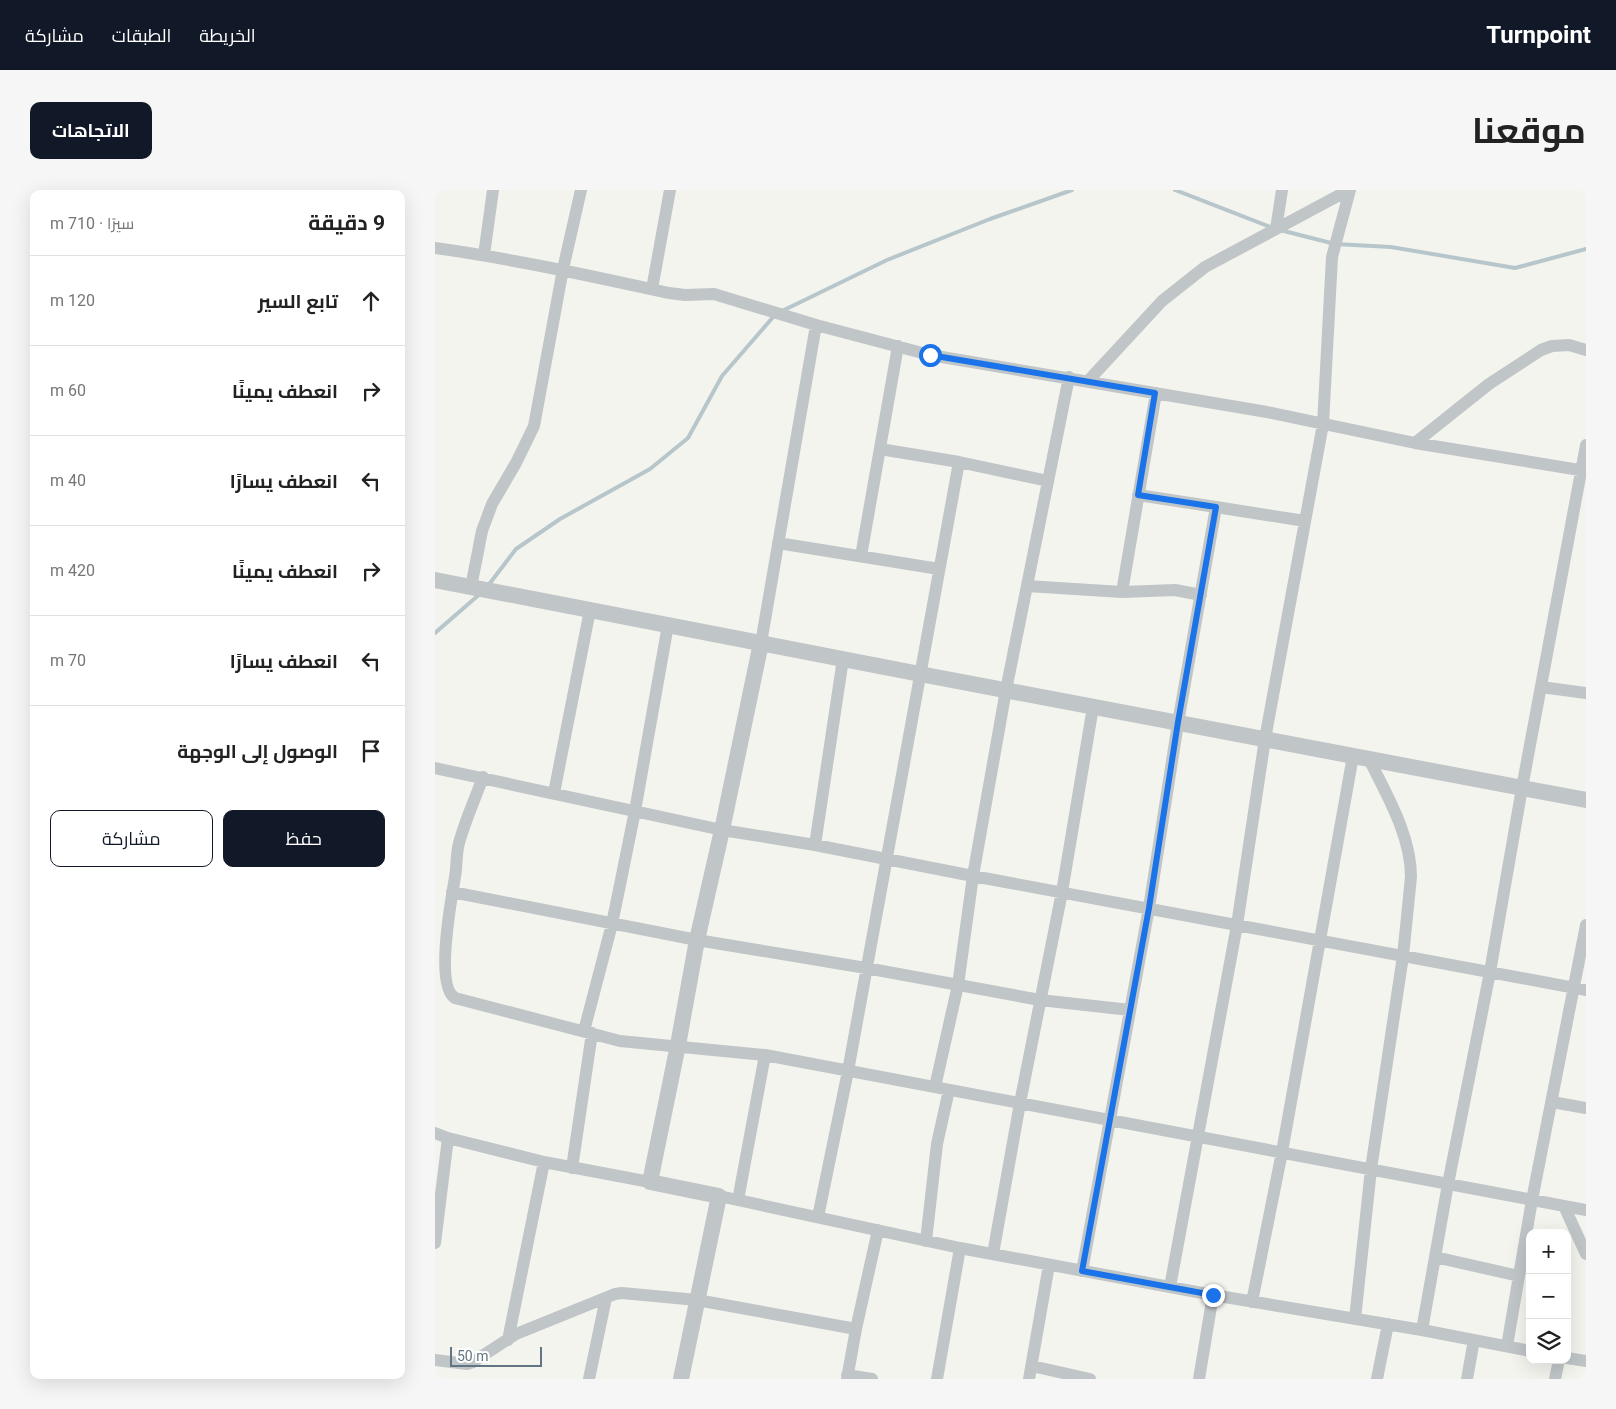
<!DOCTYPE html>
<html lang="ar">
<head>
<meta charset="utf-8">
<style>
  body { margin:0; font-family:Roboto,Cairo,sans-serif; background:#f6f6f6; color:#222; direction:rtl }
  .controls { position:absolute; right:15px; bottom:15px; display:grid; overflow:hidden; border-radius:10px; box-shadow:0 5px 20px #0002 }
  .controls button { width:45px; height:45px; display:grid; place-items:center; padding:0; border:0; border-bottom:1px solid #e0e0e0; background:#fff; color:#222; font:25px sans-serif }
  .scale { position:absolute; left:15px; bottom:12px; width:92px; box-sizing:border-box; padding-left:5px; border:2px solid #617682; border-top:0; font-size:14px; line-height:18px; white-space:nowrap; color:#617682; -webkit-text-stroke:4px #fff; paint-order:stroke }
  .stop { position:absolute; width:15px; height:15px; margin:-11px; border:4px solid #1a73e8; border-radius:50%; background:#fff }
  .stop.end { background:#1a73e8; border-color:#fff; box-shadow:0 1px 5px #0008 }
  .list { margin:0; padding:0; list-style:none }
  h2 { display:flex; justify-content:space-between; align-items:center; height:65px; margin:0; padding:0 20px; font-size:21px }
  h2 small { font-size:16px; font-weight:400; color:#767676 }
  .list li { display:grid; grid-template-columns:32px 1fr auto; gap:15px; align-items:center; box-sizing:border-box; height:90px; padding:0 20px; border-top:1px solid #e0e0e0 }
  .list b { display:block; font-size:19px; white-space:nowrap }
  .list em { font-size:16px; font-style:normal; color:#767676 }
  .actions { display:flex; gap:10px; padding:15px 20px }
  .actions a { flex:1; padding:11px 0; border:1px solid #111827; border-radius:10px; text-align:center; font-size:18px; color:#111827 }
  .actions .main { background:#111827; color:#fff }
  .icon { flex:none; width:28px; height:28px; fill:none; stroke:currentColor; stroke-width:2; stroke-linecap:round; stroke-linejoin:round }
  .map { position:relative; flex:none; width:1151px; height:1189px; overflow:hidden; direction:ltr; border-radius:10px }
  header { display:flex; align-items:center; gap:30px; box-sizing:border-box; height:70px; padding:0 25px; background:#111827; color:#fff }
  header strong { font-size:24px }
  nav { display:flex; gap:28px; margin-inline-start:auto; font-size:18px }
  .intro { display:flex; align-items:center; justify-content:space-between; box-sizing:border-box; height:120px; padding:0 30px }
  h1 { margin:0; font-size:35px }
  .button { padding:12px 22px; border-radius:10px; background:#111827; color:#fff; font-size:18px; font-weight:700 }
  main { display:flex; gap:30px; padding:0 30px }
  aside { flex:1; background:#fff; border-radius:10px; box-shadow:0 5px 20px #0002 }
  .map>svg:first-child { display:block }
</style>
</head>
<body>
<header>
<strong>Turnpoint</strong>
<nav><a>الخريطة</a><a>الطبقات</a><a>مشاركة</a></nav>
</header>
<div class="intro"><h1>موقعنا</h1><a class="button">الاتجاهات</a></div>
<main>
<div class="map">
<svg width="1151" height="1189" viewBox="0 0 1151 1189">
  <rect width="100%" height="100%" fill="#f4f4ef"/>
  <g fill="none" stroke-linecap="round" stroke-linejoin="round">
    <path stroke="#b7c6ca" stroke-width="4" d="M740 0 838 38
      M845 40 900 54 956 57 1080 78 1151 59
      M347 121 452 70 555 29 637 0
      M52 397 81 359 125 329 215 279 253 248 287 186 339 126
      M0 443 46 403"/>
    <path stroke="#c0c5c7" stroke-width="12" d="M841 39 847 0
      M0 58C79 69 156 86 234 103L250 105 279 104 381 135 495 165 832 222 980 253 1151 281
      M49 65 58 0
      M217 99 235 0
      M653 191 727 111 770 77 914 0
      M980 253 1054 194 1106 160 1117 156 1134 155 1151 160
      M445 259 524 272 613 291
      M703 305 781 317
      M343 353 504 379
      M426 366 463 156
      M592 396 687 402 740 400 766 405
      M36 397 47 341 57 314 81 273 99 236 128 79 146 0
      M687 402 721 203
      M326 453 381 135
      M1106 497 1151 503
      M0 578 287 640 380 655 538 686 1151 800
      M48 587C40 609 30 631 24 653 21 664 22 676 20 687 16 711 0 796 20 808L185 851 330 865 1151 1020
      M119 603 155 420
      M380 655 408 469
      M17 702 262 750 431 778 605 810 695 820
      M149 841 177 734 200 621 233 435
      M500 897 523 795 538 686 571 500 634 187
      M1117 912 1151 918
      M0 943 13 948 109 972 215 992
      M137 978 157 843
      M284 1006 525 1058 778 1105 987 1140 1095 1161
      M303 1010 330 865
      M1129 1016 1151 1064
      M383 1027 413 881 524 272
      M491 1051 502 954 514 900
      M0 1053 13 948
      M558 1064 585 913 627 702 658 517
      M1000 1067 1084 1086
      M647 1081 714 718 743 533 781 317 870 331
      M735 1097 802 735 830 549 888 234 897 67 915 0
      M817 1112 847 962 918 566
      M920 1129 936 979 968 766 976 687C976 645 952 606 934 569
      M987 1140 1013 994 1055 782 1087 598 1151 255
      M73 1150 109 972
      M1072 1156 1097 1010 1151 735
      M1132 1168 1151 1171
      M0 1170 32 1174 38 1172 81 1144 180 1104 187 1103 262 1110 421 1139
      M597 1176 655 1189
      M412 1185 437 1189
      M154 1189 171 1108
      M412 1189 421 1139 443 1040
      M502 1189 525 1058
      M594 1189 614 1075
      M764 1189 778 1105
      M942 1189 953 1134
      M1032 1189 1039 1150
      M1120 1189 1124 1170"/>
    <path stroke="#c0c5c7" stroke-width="16" d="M0 390 485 484 1151 610
      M246 1189 284 1006 215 992 243 855 262 750 287 640 326 453"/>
  </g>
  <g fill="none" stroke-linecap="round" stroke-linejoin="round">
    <path stroke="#1a73e8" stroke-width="6" d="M495 165 720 203 703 305 781 317 743 532 714 718 647 1081 778 1105"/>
  </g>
</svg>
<div class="controls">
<button>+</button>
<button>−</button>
<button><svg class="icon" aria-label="layers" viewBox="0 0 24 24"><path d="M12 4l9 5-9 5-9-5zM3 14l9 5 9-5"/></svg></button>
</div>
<div class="scale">50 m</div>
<div class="stop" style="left:495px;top:165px"></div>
<div class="stop end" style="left:778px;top:1105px"></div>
</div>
<aside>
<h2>9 دقيقة<small>سيرًا · 710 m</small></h2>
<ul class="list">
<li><svg class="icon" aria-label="ahead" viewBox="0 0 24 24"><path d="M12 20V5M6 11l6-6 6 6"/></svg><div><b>تابع السير</b></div><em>120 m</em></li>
<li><svg class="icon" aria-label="right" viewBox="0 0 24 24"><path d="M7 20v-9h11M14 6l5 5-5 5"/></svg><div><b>انعطف يمينًا</b></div><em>60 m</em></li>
<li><svg class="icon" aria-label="left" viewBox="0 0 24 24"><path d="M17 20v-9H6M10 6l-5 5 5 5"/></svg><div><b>انعطف يسارًا</b></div><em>40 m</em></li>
<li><svg class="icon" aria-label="right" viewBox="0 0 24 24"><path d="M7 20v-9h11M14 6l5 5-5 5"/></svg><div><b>انعطف يمينًا</b></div><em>420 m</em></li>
<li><svg class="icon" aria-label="left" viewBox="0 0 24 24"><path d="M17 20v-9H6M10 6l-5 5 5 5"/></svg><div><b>انعطف يسارًا</b></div><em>70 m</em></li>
<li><svg class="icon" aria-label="arrive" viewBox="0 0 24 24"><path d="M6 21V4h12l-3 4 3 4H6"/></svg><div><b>الوصول إلى الوجهة</b></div></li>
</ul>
<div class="actions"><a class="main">حفظ</a><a>مشاركة</a></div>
</aside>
</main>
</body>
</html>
